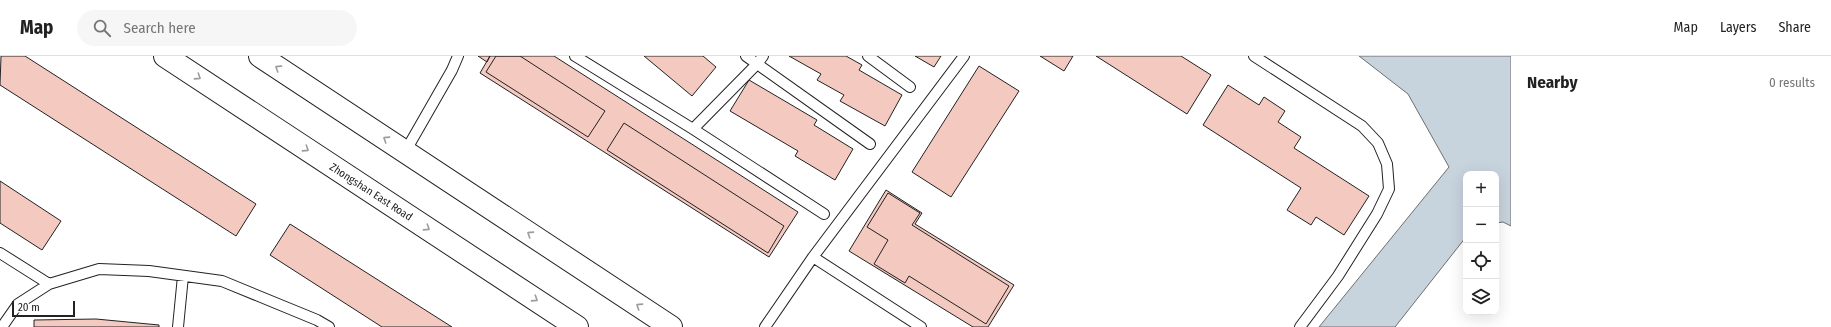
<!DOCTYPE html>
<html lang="en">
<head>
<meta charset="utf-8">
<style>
  body { margin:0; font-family:"Fira Sans Condensed",sans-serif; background:#f6f6f6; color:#222 }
  .controls { position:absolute; right:12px; bottom:12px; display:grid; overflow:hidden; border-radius:8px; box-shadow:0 4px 16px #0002 }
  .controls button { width:36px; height:36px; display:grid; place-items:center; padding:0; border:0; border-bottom:1px solid #e0e0e0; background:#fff; color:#222; font:20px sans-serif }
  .scale { position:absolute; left:12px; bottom:10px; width:63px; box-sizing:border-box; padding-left:4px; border:2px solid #222; border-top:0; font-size:11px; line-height:14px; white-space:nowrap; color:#222; -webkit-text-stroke:3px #fff; paint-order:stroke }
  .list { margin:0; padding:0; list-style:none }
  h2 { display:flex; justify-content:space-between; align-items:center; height:52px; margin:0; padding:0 16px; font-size:17px }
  h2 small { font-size:13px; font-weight:400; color:#767676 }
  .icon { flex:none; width:22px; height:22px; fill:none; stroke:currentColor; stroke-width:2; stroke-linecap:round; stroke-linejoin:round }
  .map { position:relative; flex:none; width:1511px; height:271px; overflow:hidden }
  header { display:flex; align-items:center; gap:24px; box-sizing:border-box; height:56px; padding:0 20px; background:#fff; border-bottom:1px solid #e0e0e0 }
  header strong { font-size:19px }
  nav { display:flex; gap:22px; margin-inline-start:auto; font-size:14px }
  .search { width:280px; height:36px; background:#f6f6f6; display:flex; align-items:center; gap:10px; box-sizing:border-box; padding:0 14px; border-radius:22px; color:#767676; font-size:15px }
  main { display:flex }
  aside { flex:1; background:#fff }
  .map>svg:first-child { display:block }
</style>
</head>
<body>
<header>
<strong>Map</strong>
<div class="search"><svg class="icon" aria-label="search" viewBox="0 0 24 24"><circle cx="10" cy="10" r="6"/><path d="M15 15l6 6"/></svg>Search here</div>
<nav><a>Map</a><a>Layers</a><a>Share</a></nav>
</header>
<main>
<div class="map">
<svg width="1511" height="271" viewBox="0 0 1511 271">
  <rect width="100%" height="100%" fill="#fff"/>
  <path fill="#c7d3dd" stroke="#6f6f6f" d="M1359 0H1511V170L1503 166 1496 167V118H1466V181L1395 271H1319L1449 111 1408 38Z"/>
  <path fill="#f3c9c0" stroke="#222" d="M1 0H25L256 148 236 180 0 29Z
    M478 0H490L487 6Z
    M490 0H554L798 156 769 201 480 17Z
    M496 0H520L605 55 588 81 486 16Z
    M644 0H703L716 11 692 40Z
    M789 0H846L862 9 859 14 902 39 885 70 840 45 844 39 817 24 821 18Z
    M915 0H941L934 11Z
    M1040 0H1073L1064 15Z
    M1096 0H1181L1211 19 1187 58Z
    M979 10 1019 35 951 141 912 116Z
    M749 24 817 64 814 69 853 93 835 124 795 100 798 95 730 55Z
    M1228 29 1259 49 1264 41 1285 55 1278 66 1301 81 1294 92 1369 140 1344 179 1316 161 1311 169 1287 154 1301 132 1203 69Z
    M624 67 784 170 768 197 607 94Z
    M0 125 61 165 42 194 0 167Z
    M886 134 922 157 915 168 1014 229 988 271H973L849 195Z
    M888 137 920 157 912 169 1009 230 986 268 909 220 905 227 874 208 888 184 867 171Z
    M290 168 452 271H382L270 199Z
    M96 263 159 269V271H34V264Z"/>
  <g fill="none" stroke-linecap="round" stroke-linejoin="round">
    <defs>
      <path id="lane" d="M575 0 693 73 824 158
        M746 0 870 88
        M868 0 910 31
        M1254 0 1362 70 1378 87 1387 108 1389 133 1377 158 1338 220 1300 271
        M693 73 757 8 763 0
        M405 96 452 14 458 0
        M0 197 49 228 99 213 149 215 222 225 317 264 329 271
        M813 201 921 271
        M2 271 18 248 49 228
        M178 271 183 220
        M765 271 813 201 964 0"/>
      <path id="primary" d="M165 0 577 271
        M260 0 671 271"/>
    </defs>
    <use href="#lane" stroke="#222" stroke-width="12"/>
    <use href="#primary" stroke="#222" stroke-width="24"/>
    <use href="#lane" stroke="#fff" stroke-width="10"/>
    <use href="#primary" stroke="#fff" stroke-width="22"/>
  </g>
  <defs><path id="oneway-chevron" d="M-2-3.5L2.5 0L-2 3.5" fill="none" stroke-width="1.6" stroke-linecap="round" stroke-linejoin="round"/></defs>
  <g stroke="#9c9c9c">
    <use href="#oneway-chevron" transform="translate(278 12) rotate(-147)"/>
    <use href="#oneway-chevron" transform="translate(198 21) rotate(33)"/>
    <use href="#oneway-chevron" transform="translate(386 83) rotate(-147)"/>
    <use href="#oneway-chevron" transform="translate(306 93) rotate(33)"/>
    <use href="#oneway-chevron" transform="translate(427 172) rotate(33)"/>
    <use href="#oneway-chevron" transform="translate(530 178) rotate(-147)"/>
    <use href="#oneway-chevron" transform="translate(535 243) rotate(33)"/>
    <use href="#oneway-chevron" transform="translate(639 250) rotate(-147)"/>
  </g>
  <g text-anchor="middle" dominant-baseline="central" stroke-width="3" stroke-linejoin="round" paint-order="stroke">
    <g font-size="11" fill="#222" stroke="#fff">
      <text transform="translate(371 136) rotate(33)">Zhongshan East Road</text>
    </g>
  </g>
</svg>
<div class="controls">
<button>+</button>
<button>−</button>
<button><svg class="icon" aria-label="locate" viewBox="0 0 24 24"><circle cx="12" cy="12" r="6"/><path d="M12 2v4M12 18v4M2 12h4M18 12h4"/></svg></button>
<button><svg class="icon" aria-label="layers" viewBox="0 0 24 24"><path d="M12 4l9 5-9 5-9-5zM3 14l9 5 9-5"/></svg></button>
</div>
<div class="scale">20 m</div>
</div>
<aside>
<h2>Nearby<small>0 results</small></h2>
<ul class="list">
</ul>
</aside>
</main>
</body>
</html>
